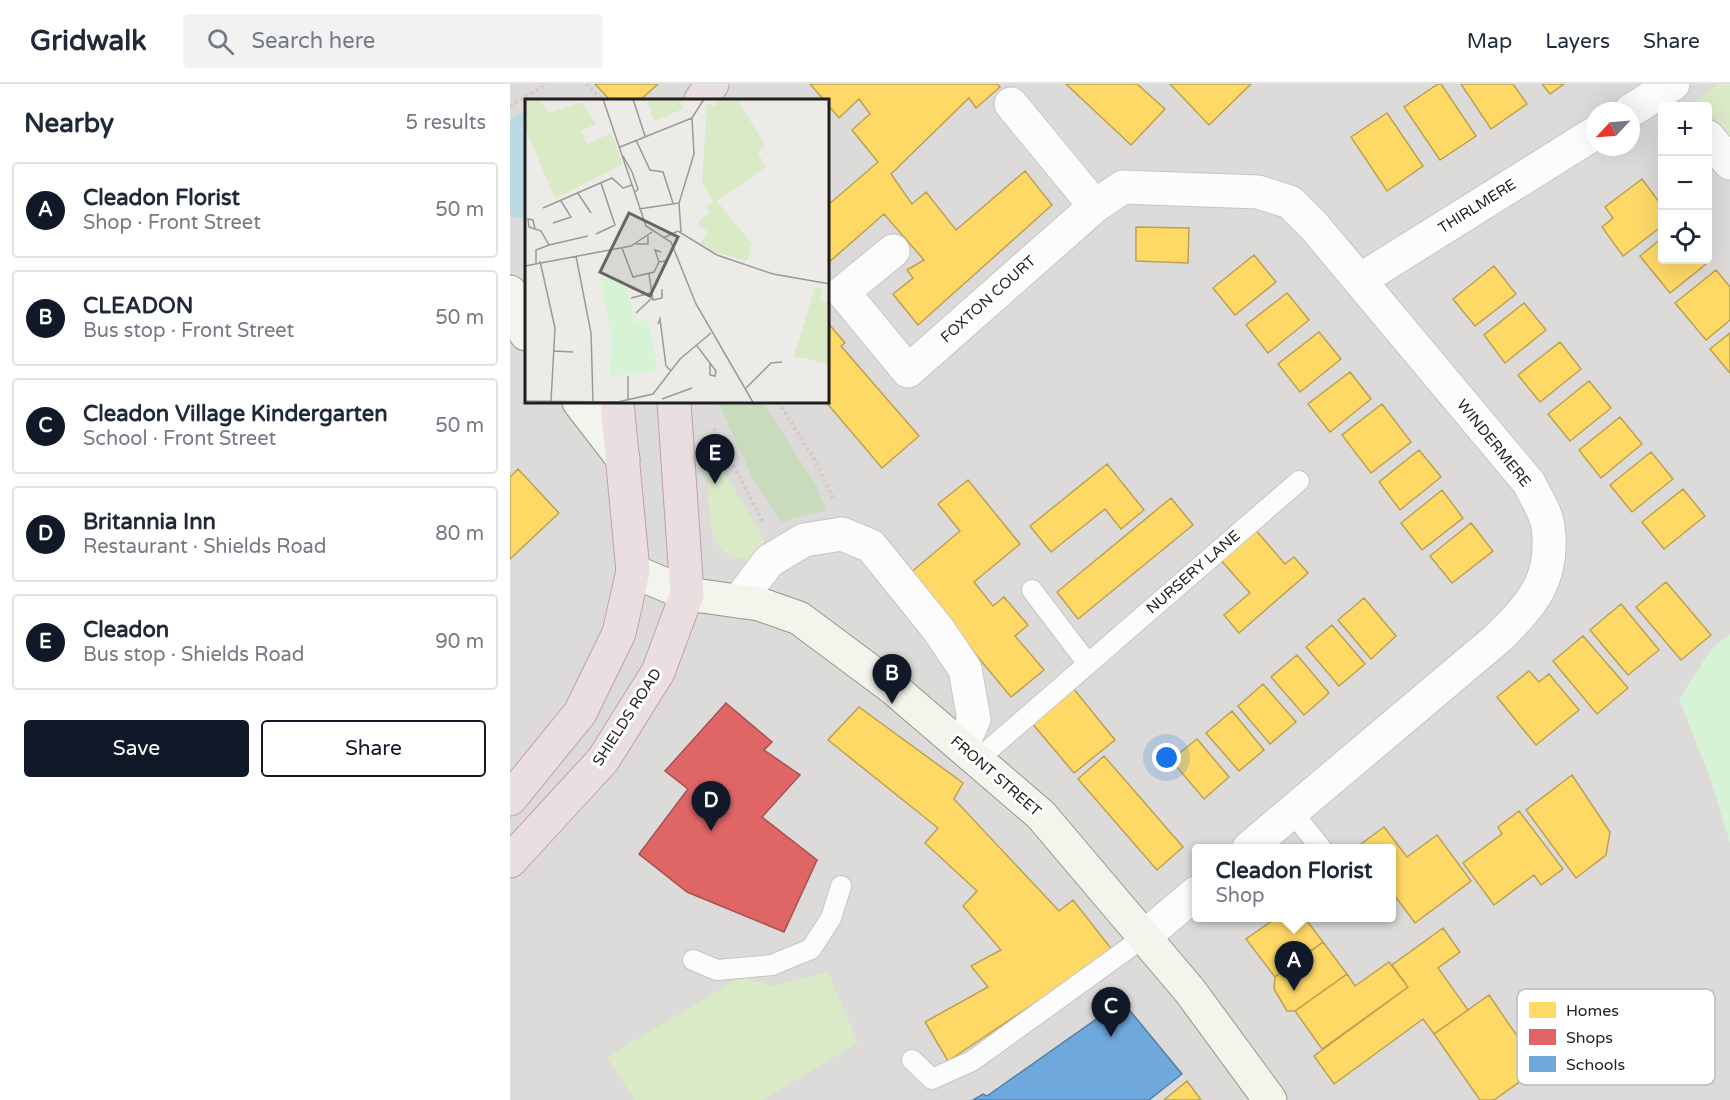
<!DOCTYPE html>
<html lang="en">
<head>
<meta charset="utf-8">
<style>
  body { margin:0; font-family:"Varela Round",sans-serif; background:#f2f2f3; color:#1f2937 }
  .controls { position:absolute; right:18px; top:18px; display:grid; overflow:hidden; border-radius:6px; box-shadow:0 6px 24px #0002 }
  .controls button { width:54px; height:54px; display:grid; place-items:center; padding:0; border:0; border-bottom:2px solid #e0e1e3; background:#fff; color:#1f2937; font:30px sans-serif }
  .compass { position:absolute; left:1076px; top:18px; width:54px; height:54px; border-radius:50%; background:#fff; box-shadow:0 6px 24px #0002; rotate:244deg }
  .you { position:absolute; left:657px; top:674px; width:21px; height:21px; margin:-15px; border:4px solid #fff; border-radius:50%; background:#1a73e8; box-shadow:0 0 0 9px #1a73e833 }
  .badge { display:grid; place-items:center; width:39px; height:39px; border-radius:50%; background:#111827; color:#fff; font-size:20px; font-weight:700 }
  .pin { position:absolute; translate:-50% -50px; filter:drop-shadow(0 2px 3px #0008) }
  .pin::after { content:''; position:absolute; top:32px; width:21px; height:18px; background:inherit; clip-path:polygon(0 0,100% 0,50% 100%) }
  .popup { position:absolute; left:682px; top:760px; width:204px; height:78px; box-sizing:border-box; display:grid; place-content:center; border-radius:6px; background:#fff; filter:drop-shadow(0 2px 4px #0005); font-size:20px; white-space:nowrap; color:#747a83 }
  .popup b { font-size:22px; color:#1f2937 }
  .popup::after { content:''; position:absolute; left:50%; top:100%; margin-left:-12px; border:12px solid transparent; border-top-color:#fff }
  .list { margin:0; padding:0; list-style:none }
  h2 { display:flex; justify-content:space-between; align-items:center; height:78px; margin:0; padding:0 24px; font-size:26px }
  h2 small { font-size:20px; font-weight:400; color:#747a83 }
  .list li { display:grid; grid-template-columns:39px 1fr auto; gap:18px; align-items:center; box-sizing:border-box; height:96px; margin:0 12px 12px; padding:0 12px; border:2px solid #e0e1e3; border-radius:6px }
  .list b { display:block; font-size:22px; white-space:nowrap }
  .list p { margin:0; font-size:20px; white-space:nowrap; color:#747a83 }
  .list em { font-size:20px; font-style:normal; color:#747a83 }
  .actions { display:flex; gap:12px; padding:18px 24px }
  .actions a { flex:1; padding:14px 0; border:2px solid #111827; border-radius:6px; text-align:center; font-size:21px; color:#111827 }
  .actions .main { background:#111827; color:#fff }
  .icon { flex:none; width:33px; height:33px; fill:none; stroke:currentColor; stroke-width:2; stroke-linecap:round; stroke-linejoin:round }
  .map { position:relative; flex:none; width:1220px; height:1016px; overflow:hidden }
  header { display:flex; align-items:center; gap:36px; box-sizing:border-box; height:84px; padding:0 30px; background:#fff; border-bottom:2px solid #e0e1e3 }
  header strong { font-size:28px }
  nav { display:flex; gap:33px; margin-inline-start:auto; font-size:21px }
  .search { width:420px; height:54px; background:#f2f2f3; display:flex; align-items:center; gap:15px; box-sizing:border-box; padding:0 21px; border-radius:6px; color:#747a83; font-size:22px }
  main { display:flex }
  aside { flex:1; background:#fff }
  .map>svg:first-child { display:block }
</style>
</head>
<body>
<header>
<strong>Gridwalk</strong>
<div class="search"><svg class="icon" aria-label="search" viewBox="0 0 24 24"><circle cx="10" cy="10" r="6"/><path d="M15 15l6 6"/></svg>Search here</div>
<nav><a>Map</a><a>Layers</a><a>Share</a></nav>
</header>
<main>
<aside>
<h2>Nearby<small>5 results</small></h2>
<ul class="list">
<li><span class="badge">A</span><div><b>Cleadon Florist</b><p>Shop · Front Street</p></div><em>50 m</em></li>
<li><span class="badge">B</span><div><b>CLEADON</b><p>Bus stop · Front Street</p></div><em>50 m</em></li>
<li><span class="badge">C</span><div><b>Cleadon Village Kindergarten</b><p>School · Front Street</p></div><em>50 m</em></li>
<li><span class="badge">D</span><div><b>Britannia Inn</b><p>Restaurant · Shields Road</p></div><em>80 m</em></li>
<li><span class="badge">E</span><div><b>Cleadon</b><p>Bus stop · Shields Road</p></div><em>90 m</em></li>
</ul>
<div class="actions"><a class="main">Save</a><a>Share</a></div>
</aside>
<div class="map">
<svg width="1220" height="1016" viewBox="0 0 1220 1016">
  <rect width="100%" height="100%" fill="#edebe8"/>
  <path fill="#dcdbd9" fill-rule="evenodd" d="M0 0H1220V1016H0ZM16 16H318V318H16ZM1152 22H1198V176H1152ZM1085 27H1121V63H1085ZM686 764H882V834H686Z"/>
  <path fill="#daeac7" d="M1208 0H1220V53L1198 27V22H1193L1187 16Z
    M198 362 254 455 252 465 239 476C228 474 217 473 210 464 194 444 199 388 198 362Z
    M318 888 348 959 253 1016H125L97 973 231 893 262 902Z"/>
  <path fill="#c8dcbd" d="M208 318H253L307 403 316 426 271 438 242 393Z"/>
  <path fill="#d6f3d6" d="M1220 550V759L1200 694 1169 615 1202 564Z"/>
  <path fill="#bbd9e0" d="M16 27V135L0 132V35Z"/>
  <path fill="#ffd966" stroke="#bca151" stroke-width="1.5" d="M85 0H148L130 16H100Z
    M300 0H487L490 3 466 24 459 14 381 90 402 120 416 108 446 146 515 87 542 121 408 241 383 210 403 194 397 186 414 176 374 130 318 179V121L368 78 342 46 360 30 349 15 329 34 318 21V16H314Z
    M556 0H627L655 25 621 61Z
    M660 0H741L699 41Z
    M928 0H931L966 52 930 76 894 23Z
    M951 0H1003L1017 20 981 45Z
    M1032 0H1054L1040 10Z
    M877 29 913 82 877 107 841 53Z
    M1132 95 1152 122V142L1113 172 1092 143 1103 134 1095 123Z
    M626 143 679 144 678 179 626 177Z
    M1152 154V176H1198V171L1201 176 1160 209 1130 172Z
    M744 171 766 198 725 231 703 204Z
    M984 182 1006 210 965 242 943 215Z
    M1206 186 1220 203V236L1196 256 1165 219Z
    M777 209 799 236 758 269 736 241Z
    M1014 219 1036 246 995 279 974 251Z
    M318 239 335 259 331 262 409 352 372 384 316 318Z
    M809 248 831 275 790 308 768 280Z
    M1220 249V289L1200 265Z
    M1050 258 1071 285 1030 318 1008 291Z
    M840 288 861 315 820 348 798 320Z
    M1079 297 1101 324 1060 357 1038 330Z
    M872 320 901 358 861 389 832 351Z
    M1110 333 1132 360 1091 394 1069 366Z
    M909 366 931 393 890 426 869 398Z
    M1141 368 1163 395 1122 428 1100 401Z
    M597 380 634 426 611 445 595 425 541 468 520 442Z
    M8 385 49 429 0 475V393Z
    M458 396 510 460 464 498 483 522 494 513 518 541 505 552 534 586 501 613 399 490 450 447 428 420Z
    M1173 405 1195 432 1154 465 1132 438Z
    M932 406 953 434 912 466 891 439Z
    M661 414 683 441 568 535 547 508Z
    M961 439 983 467 942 499 920 472Z
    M743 443 775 480 784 473 798 489 729 549 714 531 740 509 708 473Z
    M1156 498 1201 551 1171 576 1126 523Z
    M854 514 886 552 861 575 828 536Z
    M1111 520 1149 566 1118 591 1080 546Z
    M822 541 855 580 829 602 796 563Z
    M1073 552 1118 604 1087 630 1043 577Z
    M787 571 819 609 794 631 761 593Z
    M1019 587 1029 598 1039 590 1069 626 1026 661 987 613Z
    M753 600 786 638 760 660 728 622Z
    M563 604 605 656 564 689 521 638Z
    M349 623 453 699 444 715 549 827 563 816 603 867 438 977 415 938 478 903 461 882 491 866 453 822 467 807 415 759 428 744 318 656Z
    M722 627 754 666 729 687 696 649Z
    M687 655 719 693 694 715 661 676Z
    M594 672 673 763 647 786 568 695Z
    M1062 691 1100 748 1096 771 1066 794 1016 726Z
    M1009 727 1053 785 1031 801 1024 791 984 821 953 779 992 750 988 743Z
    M874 743 897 773 927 751 961 797 905 839 882 808V764L847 763Z
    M766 834H795L813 858 765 893 736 855Z
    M933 844 950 868 928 884 958 926 924 950 913 935 824 1000 804 972 898 903 882 881Z
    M813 858 837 890 785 927H777L764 905 765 893Z
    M879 878 898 903 812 965 785 927 837 890 845 902Z
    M979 911 1029 984 984 1016H970L924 950Z
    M677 997 691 1016H654Z"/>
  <path fill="#e06666" stroke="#a65151" stroke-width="1.5" d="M216 619 262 658 254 666 290 691 252 733 307 776 274 848 177 808 129 770 178 705 155 687Z"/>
  <path fill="#6fa8dc" stroke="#577fa3" stroke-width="1.5" d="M612 917 672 990 639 1016H463L473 1010 477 1012Z"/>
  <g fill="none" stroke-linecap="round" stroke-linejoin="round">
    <defs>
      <path id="lane" d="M522 506 578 580
        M467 676 789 397
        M782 728 811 764
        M183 876 207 886 262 881 301 865 321 834 331 802
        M402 976 422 995 462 977 634 853"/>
      <path id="street" d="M1120 27 1163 0
        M1198 53 1220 79
        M585 122 613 103 748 108 780 118 804 142 1019 399C1025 412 1036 428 1038 442 1045 495 1023 519 988 554L739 764
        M383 167 333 208 398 287 585 122 501 20
        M850 196 1085 49
        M229 517 259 477 294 456 332 450 361 462 428 545 455 585 464 635 452 662
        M634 853 686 809"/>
      <path id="secondary" d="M0 208 5 230 16 250
        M69 318 113 375
        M123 487 177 510 249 520 289 534 383 604 531 731 680 907 760 1016"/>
      <path id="highway" d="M191 16 202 0
        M0 715 70 629 109 549 123 487 107 318
        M0 777 93 676 148 588 177 510 164 318"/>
    </defs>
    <use href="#lane" stroke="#c6c5c4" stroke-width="22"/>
    <use href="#street" stroke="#c6c5c4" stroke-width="35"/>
    <use href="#secondary" stroke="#959780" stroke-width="35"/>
    <use href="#highway" stroke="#c29fa9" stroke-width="35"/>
    <path stroke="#d7c9c7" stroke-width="4" stroke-dasharray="3 3" stroke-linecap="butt" d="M76 0 92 16
      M0 22 37 0
      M268 318 303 373 323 414
      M204 344 253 438"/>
    <use href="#lane" stroke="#fcfcfc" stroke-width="20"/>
    <use href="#street" stroke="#fcfcfc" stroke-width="33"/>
    <use href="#secondary" stroke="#f3f4eb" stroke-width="33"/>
    <use href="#highway" stroke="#eadfe0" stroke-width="33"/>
  </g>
  <g text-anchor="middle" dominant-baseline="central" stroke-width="6" stroke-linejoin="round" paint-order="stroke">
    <g font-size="15" fill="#1f1f1f" stroke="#fff">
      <text transform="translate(967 122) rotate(-32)">THIRLMERE</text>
      <text transform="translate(478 215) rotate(-42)">FOXTON COURT</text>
      <text transform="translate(984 359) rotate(51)">WINDERMERE</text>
      <text transform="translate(683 488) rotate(-41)">NURSERY LANE</text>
      <text transform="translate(117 633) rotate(-57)">SHIELDS ROAD</text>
      <text transform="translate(486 692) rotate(41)">FRONT STREET</text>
    </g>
  </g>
  <g transform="translate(15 15)">
    <rect width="304" height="304" fill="#edebe8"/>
    <path d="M0 0H14L24 14 56 3 71 25 56 32 62 45 86 34 98 65 30 100 0 28ZM122 0H155L158 10 129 22ZM191 0H212L240 46 233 54 241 68 192 102 227 145 222 162 188 152 175 144 183 133 173 126 174 122 184 114 180 107 188 103 177 82 182 4 191 8ZM290 188 298 190 294 201 304 203V265L269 257Z" fill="#daeac7"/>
    <path d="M75 179 96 180 106 201 109 224 123 221 133 271 85 278 84 248 88 244Z" fill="#d6f3d6"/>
    <path fill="none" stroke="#9b9998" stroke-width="1.5" d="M78 0 121 127 146 143 171 205 229 305M108 0 120 37M111 41 125 71 138 73 148 104M95 48 167 19M98 57 107 73 113 90 109 94M52 93 66 114M18 109 87 79 98 89 107 86M114 110 154 104M28 124 46 118 36 102M10 130 8 121 3 120 4 128 16 132 24 146 11 151V164M156 133 154 104 169 55 167 19 179 0M71 135 90 126 76 84M138 139 153 132 192 156 248 175 305 185M111 145H123V137M24 146 63 137M97 149 108 178 129 173 134 163M136 153 130 151 134 163 141 162M51 157 66 234 68 303M15 162 30 229 26 302M0 167 106 147 127 133M124 175 128 201 137 199V190M106 199 126 194M111 214 127 199M133 225 135 220 141 267 146 272M172 247 191 272 190 277 185 276V264M29 252 48 253M103 277V300M221 289 246 264 257 263M137 300 167 289M0 302 93 303 128 295 155 260 186 234"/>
    <path fill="#676665" fill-opacity="0.15" stroke="#676665" stroke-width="3" d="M104 114 153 138 125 197 75 173Z"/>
    <rect width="304" height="304" fill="none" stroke="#1f1f1f" stroke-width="3"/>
  </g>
  <rect x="1007" y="905" width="198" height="96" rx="9" fill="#fff" stroke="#bcbcbc" stroke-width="1.5"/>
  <rect x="1019" y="918" width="27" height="16" fill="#ffd966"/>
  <rect x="1019" y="945" width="27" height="16" fill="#e06666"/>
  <rect x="1019" y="972" width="27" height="16" fill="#6fa8dc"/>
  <g font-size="16" fill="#1f1f1f">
    <text x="1056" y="932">Homes</text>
    <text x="1056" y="959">Shops</text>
    <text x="1056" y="986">Schools</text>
  </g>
</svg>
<div class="controls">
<button>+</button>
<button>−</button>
<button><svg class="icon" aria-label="locate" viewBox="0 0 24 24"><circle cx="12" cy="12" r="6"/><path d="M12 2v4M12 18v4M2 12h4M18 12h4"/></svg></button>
</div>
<svg class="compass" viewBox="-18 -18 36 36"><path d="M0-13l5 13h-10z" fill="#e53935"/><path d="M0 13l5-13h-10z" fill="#747a83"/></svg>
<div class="you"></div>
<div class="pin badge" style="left:784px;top:907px">A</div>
<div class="popup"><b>Cleadon Florist</b>Shop</div>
<div class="pin badge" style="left:382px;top:620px">B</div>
<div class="pin badge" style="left:601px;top:953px">C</div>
<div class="pin badge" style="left:201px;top:747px">D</div>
<div class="pin badge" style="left:205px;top:400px">E</div>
</div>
</main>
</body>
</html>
